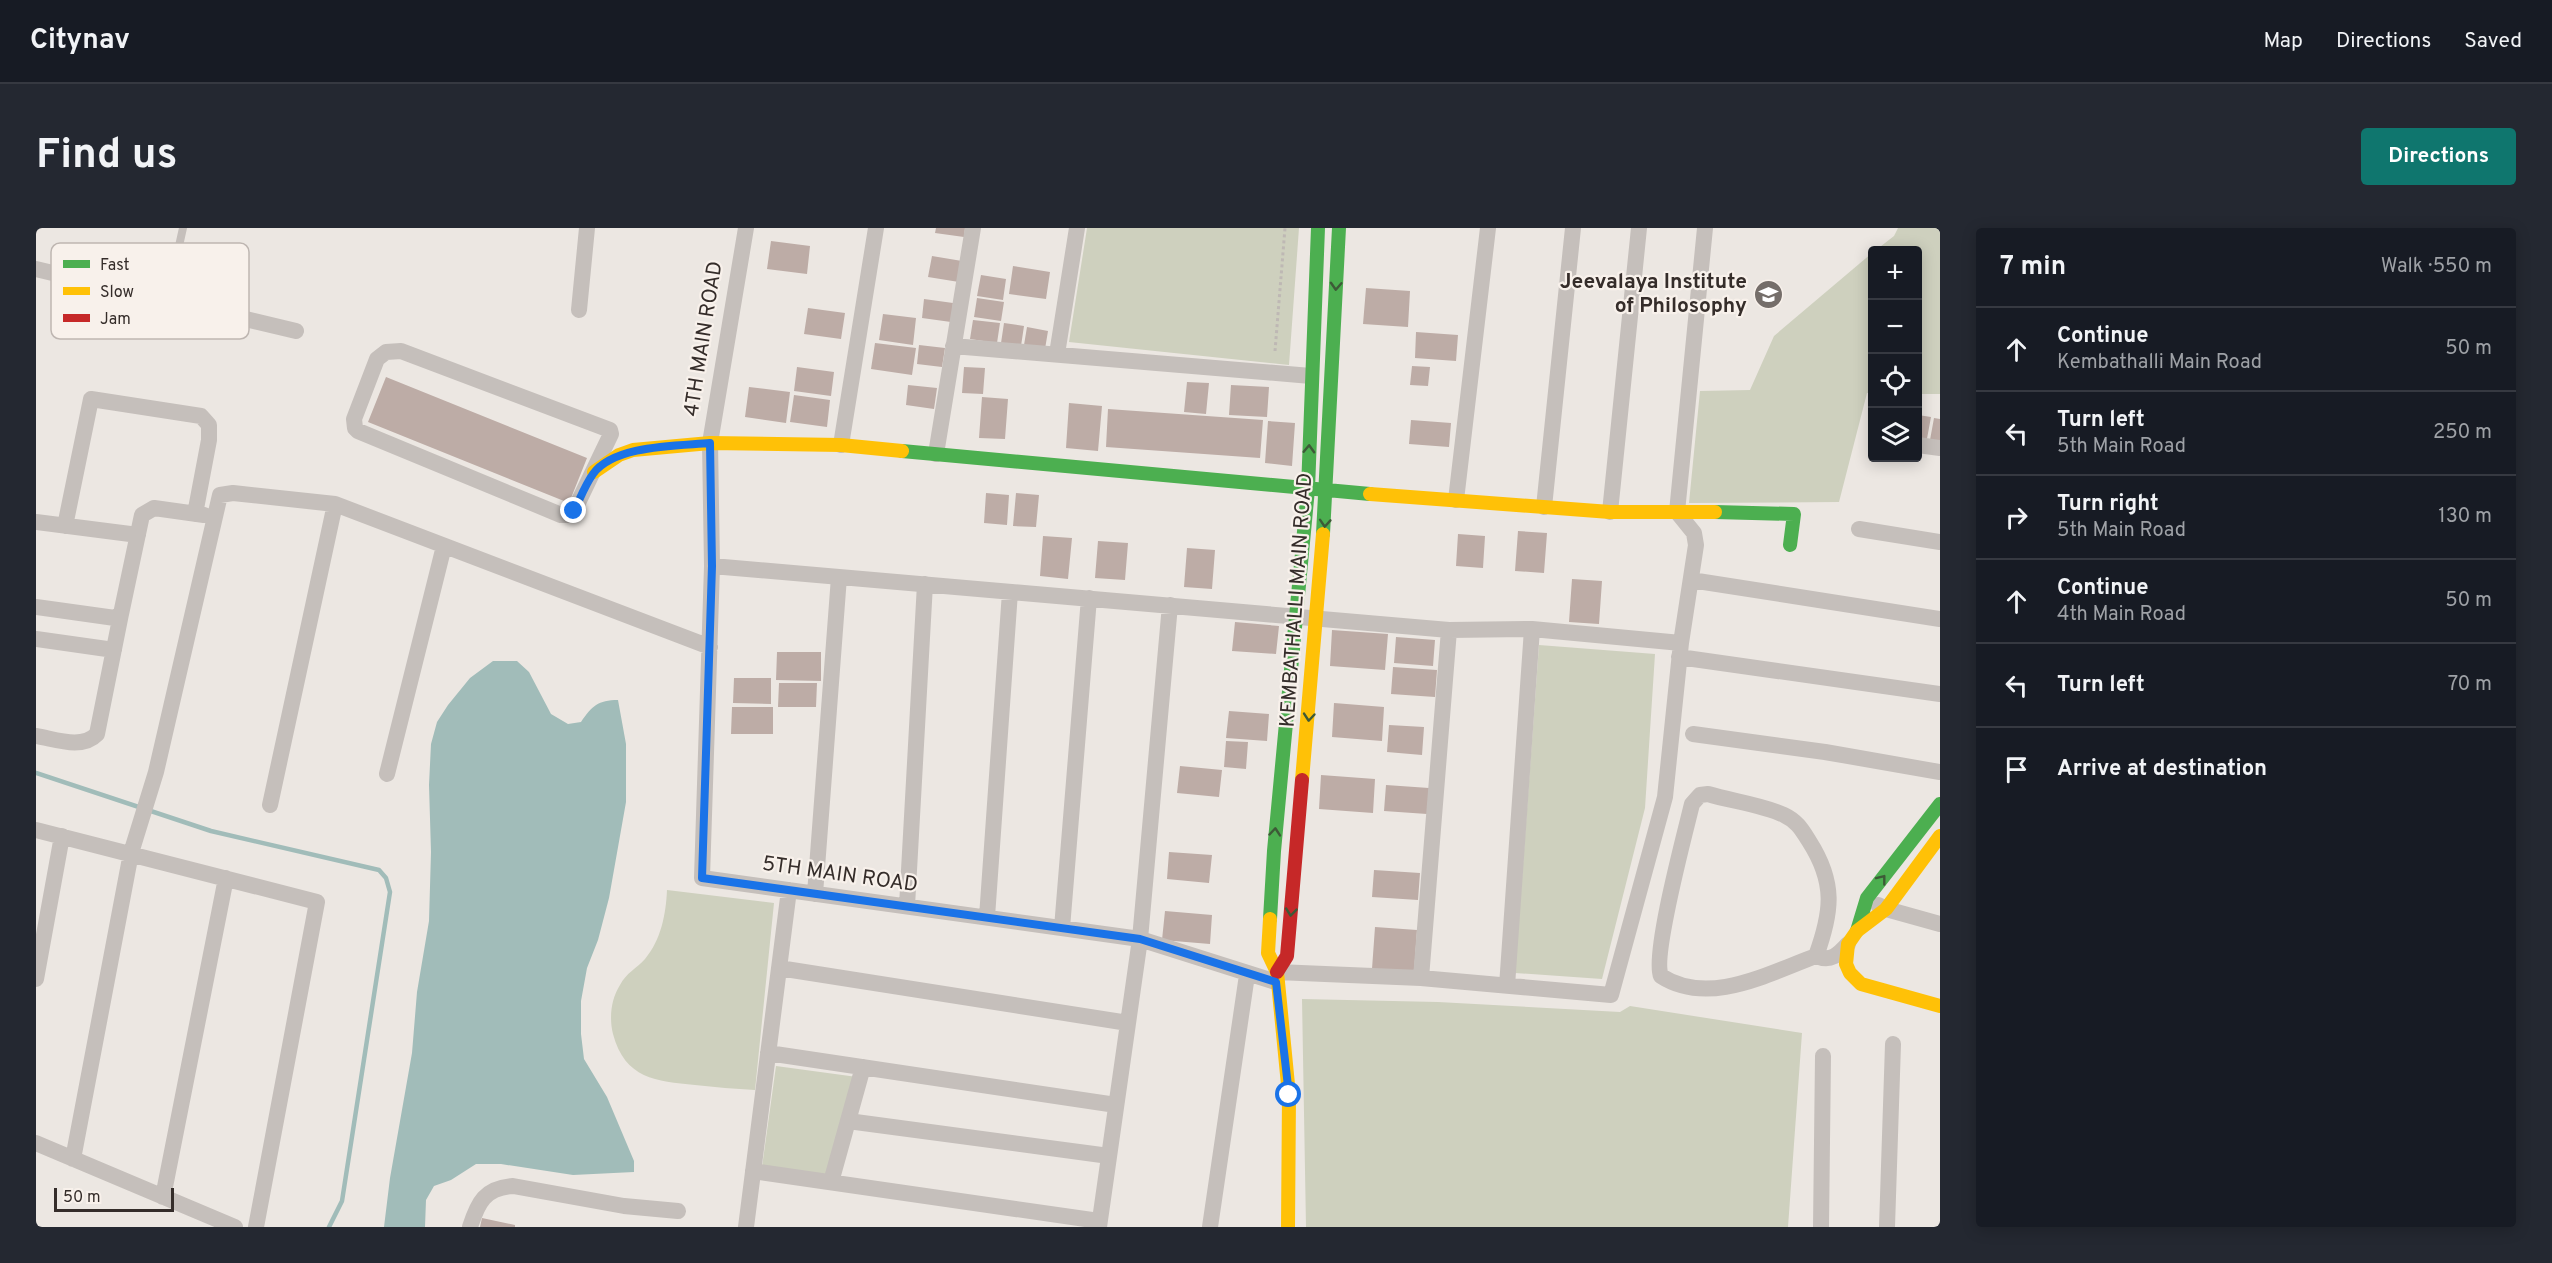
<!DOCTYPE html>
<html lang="en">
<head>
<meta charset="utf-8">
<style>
  body { margin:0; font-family:Overpass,sans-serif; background:#242831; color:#f1f3f6 }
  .controls { position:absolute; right:18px; top:18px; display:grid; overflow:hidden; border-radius:6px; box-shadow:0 3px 15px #0003 }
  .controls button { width:54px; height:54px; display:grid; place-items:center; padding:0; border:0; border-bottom:2px solid #363941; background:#171b24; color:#f1f3f6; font:30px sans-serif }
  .scale { position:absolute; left:18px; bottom:15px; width:120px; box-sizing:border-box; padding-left:6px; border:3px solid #352d2a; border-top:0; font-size:16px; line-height:21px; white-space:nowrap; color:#352d2a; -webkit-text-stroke:4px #f8f1eb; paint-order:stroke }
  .stop { position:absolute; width:18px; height:18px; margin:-14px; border:4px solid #1a73e8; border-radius:50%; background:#fff }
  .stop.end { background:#1a73e8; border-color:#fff; box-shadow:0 2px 6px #0008 }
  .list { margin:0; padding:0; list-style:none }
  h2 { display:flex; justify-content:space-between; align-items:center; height:78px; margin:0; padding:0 24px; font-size:26px }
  h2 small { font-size:20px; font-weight:400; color:#9ea1a6 }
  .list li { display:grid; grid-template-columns:39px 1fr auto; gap:18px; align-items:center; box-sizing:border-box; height:84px; padding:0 24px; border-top:2px solid #363941 }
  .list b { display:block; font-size:22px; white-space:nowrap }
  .list p { margin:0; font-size:20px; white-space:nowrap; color:#9ea1a6 }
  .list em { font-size:20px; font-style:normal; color:#9ea1a6 }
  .icon { flex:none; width:33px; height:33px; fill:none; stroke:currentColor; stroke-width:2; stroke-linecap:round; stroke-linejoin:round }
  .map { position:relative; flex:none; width:1904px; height:999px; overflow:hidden; border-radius:6px }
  header { display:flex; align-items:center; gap:36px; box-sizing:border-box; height:84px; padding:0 30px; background:#171b24; border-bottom:2px solid #363941 }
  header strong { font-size:28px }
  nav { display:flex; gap:33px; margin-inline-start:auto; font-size:21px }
  .intro { display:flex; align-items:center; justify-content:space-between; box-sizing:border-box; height:144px; padding:0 36px }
  h1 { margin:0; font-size:42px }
  .button { padding:15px 27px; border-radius:6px; background:#0f766e; color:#fff; font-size:21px; font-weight:700 }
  main { display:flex; gap:36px; padding:0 36px }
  aside { flex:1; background:#171b24; border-radius:6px; box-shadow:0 3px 15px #0003 }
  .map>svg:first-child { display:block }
</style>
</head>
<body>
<header>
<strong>Citynav</strong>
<nav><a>Map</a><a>Directions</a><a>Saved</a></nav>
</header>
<div class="intro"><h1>Find us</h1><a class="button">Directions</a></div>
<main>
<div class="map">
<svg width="1904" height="999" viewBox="0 0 1904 999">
  <rect width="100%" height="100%" fill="#ece7e2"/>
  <path fill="#ced0be" d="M1051 0H1263L1253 137 1033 114Z
    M1862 0H1904V166H1882V22H1840L1858 8Z
    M1836 25V165H1831L1803 274 1653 275 1664 163 1714 162 1738 108Z
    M1503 417 1619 426 1609 580 1566 751 1479 745Z
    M631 662 738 675 719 862C699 861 679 859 659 857 620 853 589 851 577 806 573 790 575 771 584 757 590 745 601 740 609 731 625 712 630 686 631 662Z
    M1266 771 1402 774 1584 784 1594 778 1766 805 1752 999H1270Z
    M740 838 821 849 789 948 726 939Z"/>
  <path fill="#a1bcb9" d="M457 433H481L493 444 515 486 532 496 545 494C556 478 562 472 582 472L590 516V574L573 670 562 712 551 740 545 773V806L548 831 571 869 598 933V944L537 947 465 936H440L415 952 398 958 390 972 389 999H348L354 950 376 825 381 764 393 693 395 624 393 557 395 516 401 494 412 477 434 450Z"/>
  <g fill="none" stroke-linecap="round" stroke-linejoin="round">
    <path stroke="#a1bcb9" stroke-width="4.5" d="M0 545 175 603 343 642 350 650 354 664 306 973 293 999"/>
  </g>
  <path fill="#bdaca6" d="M900 0H929L928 9 899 5Z
    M735 13 774 18 771 46 731 41Z
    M896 28 926 33 923 54 892 49Z
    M977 38 1014 44 1010 71 973 66Z
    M945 47 970 51 967 72 941 68Z
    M1330 60 1374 63 1372 99 1327 96Z
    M941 70 968 74 965 93 938 89Z
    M888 71 917 75 915 94 886 90Z
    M772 80 809 85 805 111 768 106Z
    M847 86 880 90 877 117 843 112Z
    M937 92 964 95 961 115 934 111Z
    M968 95 988 98 985 118 965 115Z
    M991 99 1012 103 1009 121 988 117Z
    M1380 104 1422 107 1420 133 1379 130Z
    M839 115 880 120 876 147 835 141Z
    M883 117 909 120 906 139 881 136Z
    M1376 138 1394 139 1392 158 1374 157Z
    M761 139 798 144 795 168 758 163Z
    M928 139 949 140 947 166 926 165Z
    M350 149 551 230 533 275 332 194Z
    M1151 154 1173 155 1170 186 1148 184Z
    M872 157 901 160 898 181 870 177Z
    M1195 157 1233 159 1231 189 1193 187Z
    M713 159 754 164 750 195 709 189Z
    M758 167 794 172 791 199 754 194Z
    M946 169 972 171 969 211 943 210Z
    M1033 175 1066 178 1062 223 1030 220Z
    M1072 181 1227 192 1224 230 1070 219Z
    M1882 187 1895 189 1890 216 1882 215Z
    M1898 190 1904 191V214L1894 212Z
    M1375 192 1415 195 1413 219 1373 216Z
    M1232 193 1259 195 1256 238 1229 235Z
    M950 265 973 267 971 297 948 295Z
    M980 265 1003 267 1000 299 977 298Z
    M1482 303 1511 305 1508 345 1479 343Z
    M1422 306 1449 308 1447 340 1420 338Z
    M1007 308 1036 310 1032 351 1004 348Z
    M1062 313 1092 315 1089 352 1059 350Z
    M1151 320 1179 322 1176 361 1148 359Z
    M1536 351 1566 353 1563 396 1533 394Z
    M1199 394 1243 398 1240 426 1196 423Z
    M1296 402 1352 406 1349 442 1294 438Z
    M1360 409 1399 412 1397 438 1358 435Z
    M741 424H785V453L740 452Z
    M1357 439 1401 442 1399 469 1355 466Z
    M698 450H735V476L697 475Z
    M743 455H781L780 479H742Z
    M1298 475 1348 479 1346 513 1296 509Z
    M696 479H737V506H695Z
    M1193 483 1233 486 1231 513 1190 510Z
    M1353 497 1388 499 1386 527 1351 524Z
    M1190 513 1212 514 1210 541 1188 539Z
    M1144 538 1186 542 1183 569 1141 565Z
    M1285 547 1339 551 1337 585 1283 581Z
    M1350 557 1393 560 1391 586 1348 583Z
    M1133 624 1176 627 1173 655 1131 651Z
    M1338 642 1384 645 1382 672 1336 669Z
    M1129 683 1176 687 1174 716 1126 712Z
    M1339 699 1381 702 1378 744 1336 741Z
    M446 990 479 997V999H444Z"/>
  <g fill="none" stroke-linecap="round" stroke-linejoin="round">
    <path stroke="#beb8b4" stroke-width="3" stroke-dasharray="3 3" stroke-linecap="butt" d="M1239 123 1249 0"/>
    <path stroke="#c5bfbb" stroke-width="8" d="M131 72 147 0"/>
    <path stroke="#c5bfbb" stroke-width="16" d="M710 0 674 215 676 338 666 650 1104 711 1240 754
      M0 41 260 103
      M543 82 551 0
      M917 118 1275 148
      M365 123 574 202 575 206 538 283 533 287H525L322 203 319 200 318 191 341 131 350 124Z
      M1021 126 1041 0
      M805 217 840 0
      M1882 217 1904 220
      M900 226 937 0
      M1420 272 1452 0
      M1508 279 1537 0
      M1574 284 1603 0
      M0 294 102 307
      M29 298 55 171 165 188 173 197V212L159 286
      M1823 301 1904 314
      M676 338 1413 402 1496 401 1645 415
      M1655 352 1904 391
      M0 379 79 390 85 386 106 287 118 280 168 287
      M0 411 78 422
      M1643 429 1904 466
      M1657 506 1789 524 1904 544
      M0 508C19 511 46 522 61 506L85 386
      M351 546 408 318
      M234 577 299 276
      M0 602 281 674 220 999
      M779 666 803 349
      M1842 677 1850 681 1904 696
      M871 678 889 356
      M951 689 974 364
      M1026 700 1053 370
      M1780 728C1796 684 1800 655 1773 613 1766 602 1761 593 1748 587 1727 577 1695 573 1672 566L1664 567 1656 576C1649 605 1616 728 1625 748 1673 779 1733 745 1780 728 1795 734 1802 727 1812 716
      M743 740 1092 795
      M1241 744 1385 750 1575 767 1629 569 1645 415 1660 317 1658 305 1641 284 1669 0
      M1385 750 1413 402
      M0 751 26 608
      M1471 758 1496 401
      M732 825 1080 877
      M812 893 1073 928
      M0 915 199 999
      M37 931 95 625 120 544 184 267 197 265 299 276 674 419
      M717 943 1063 993
      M795 954 827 839
      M127 969 190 650
      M434 999C442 974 449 960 477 958L588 978 642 983
      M710 999 753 662
      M1063 999 1104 711 1134 377
      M1174 999 1211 747
      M1785 999 1787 828
      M1851 999 1857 816"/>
    <path stroke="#4caf50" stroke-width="14" d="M866 223 1334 266
      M1679 284 1758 286 1754 317
      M1287 306 1303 0
      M1234 691 1238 623 1272 261 1282 0
      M1821 703 1831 670 1904 576"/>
    <path stroke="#ffc107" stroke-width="14" d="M558 244 583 227 597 222 674 215 805 217 866 223
      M1334 266 1574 284H1679
      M1266 552 1287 306
      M1904 608 1850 681 1821 703 1812 716 1810 736 1814 745 1825 756 1904 778
      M1234 691 1232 725 1241 744 1253 867 1252 999"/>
    <path stroke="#c62828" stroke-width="14" d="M1241 744 1251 728 1266 552"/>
  </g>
  <defs><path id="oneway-chevron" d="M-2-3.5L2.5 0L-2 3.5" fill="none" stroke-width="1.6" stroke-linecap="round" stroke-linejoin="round" transform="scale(1.5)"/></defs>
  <g stroke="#3d5a37">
    <use href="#oneway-chevron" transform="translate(1300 58) rotate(93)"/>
    <use href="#oneway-chevron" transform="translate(1273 221) rotate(-88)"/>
    <use href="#oneway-chevron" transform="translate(1289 295) rotate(94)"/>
    <use href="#oneway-chevron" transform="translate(1273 489) rotate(95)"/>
    <use href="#oneway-chevron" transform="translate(1239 604) rotate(-85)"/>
    <use href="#oneway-chevron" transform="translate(1846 651) rotate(-52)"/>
    <use href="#oneway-chevron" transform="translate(1255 684) rotate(96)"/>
  </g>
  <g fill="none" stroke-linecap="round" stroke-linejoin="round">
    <path stroke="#1a73e8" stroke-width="8" d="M538 283C544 271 549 257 557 246 578 217 641 218 674 215L676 338 666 650 1104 711 1240 754 1253 867"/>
  </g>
  <defs>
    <symbol id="university-disc" viewBox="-11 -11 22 22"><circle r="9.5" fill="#756e6a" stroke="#f8f1eb"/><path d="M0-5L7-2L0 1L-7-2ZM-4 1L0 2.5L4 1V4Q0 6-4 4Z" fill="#fff"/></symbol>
  </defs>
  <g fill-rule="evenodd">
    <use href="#university-disc" x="1716" y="50" width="33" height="33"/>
  </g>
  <g text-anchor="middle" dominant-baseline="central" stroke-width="4.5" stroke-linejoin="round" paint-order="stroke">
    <g font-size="21" font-weight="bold" fill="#352d2a" stroke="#f8f1eb" text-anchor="end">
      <text x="1711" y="54">Jeevalaya Institute<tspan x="1711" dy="24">of Philosophy</tspan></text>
    </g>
    <g font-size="21" fill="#352d2a" stroke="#f8f1eb">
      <text transform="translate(668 111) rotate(-81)">4TH MAIN ROAD</text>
      <text transform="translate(1261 372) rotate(-86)">KEMBATHALLI MAIN ROAD</text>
      <text transform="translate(804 647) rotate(8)">5TH MAIN ROAD</text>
    </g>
  </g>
  <rect x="15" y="15" width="198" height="96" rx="9" fill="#f8f1eb" stroke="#beb6b1" stroke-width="1.5"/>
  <rect x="27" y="32" width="27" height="8" fill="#4caf50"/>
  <rect x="27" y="59" width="27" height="8" fill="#ffc107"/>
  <rect x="27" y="86" width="27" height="8" fill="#c62828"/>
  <g font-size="16" fill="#352d2a">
    <text x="64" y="42">Fast</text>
    <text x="64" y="69">Slow</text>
    <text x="64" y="96">Jam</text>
  </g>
</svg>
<div class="controls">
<button>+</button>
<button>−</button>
<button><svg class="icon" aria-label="locate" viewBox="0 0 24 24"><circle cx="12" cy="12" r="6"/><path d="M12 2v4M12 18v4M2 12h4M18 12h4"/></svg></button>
<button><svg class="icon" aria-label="layers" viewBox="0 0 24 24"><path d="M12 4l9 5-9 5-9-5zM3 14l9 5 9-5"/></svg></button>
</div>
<div class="scale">50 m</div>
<div class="stop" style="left:1253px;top:867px"></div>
<div class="stop end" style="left:538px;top:283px"></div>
</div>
<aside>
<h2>7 min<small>Walk · 550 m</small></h2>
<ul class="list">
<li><svg class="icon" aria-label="ahead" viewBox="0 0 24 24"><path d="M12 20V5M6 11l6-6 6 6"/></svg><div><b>Continue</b><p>Kembathalli Main Road</p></div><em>50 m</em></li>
<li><svg class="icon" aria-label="left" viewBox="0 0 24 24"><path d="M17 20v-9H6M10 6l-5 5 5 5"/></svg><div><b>Turn left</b><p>5th Main Road</p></div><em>250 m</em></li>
<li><svg class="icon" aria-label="right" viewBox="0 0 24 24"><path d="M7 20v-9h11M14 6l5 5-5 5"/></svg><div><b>Turn right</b><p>5th Main Road</p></div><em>130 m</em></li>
<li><svg class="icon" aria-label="ahead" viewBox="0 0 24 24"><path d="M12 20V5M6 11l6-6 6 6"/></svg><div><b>Continue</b><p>4th Main Road</p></div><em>50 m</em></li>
<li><svg class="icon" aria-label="left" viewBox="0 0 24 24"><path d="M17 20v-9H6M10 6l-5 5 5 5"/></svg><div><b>Turn left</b></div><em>70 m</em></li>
<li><svg class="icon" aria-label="arrive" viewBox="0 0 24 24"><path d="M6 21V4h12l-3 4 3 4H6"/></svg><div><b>Arrive at destination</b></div></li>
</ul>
</aside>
</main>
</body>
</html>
